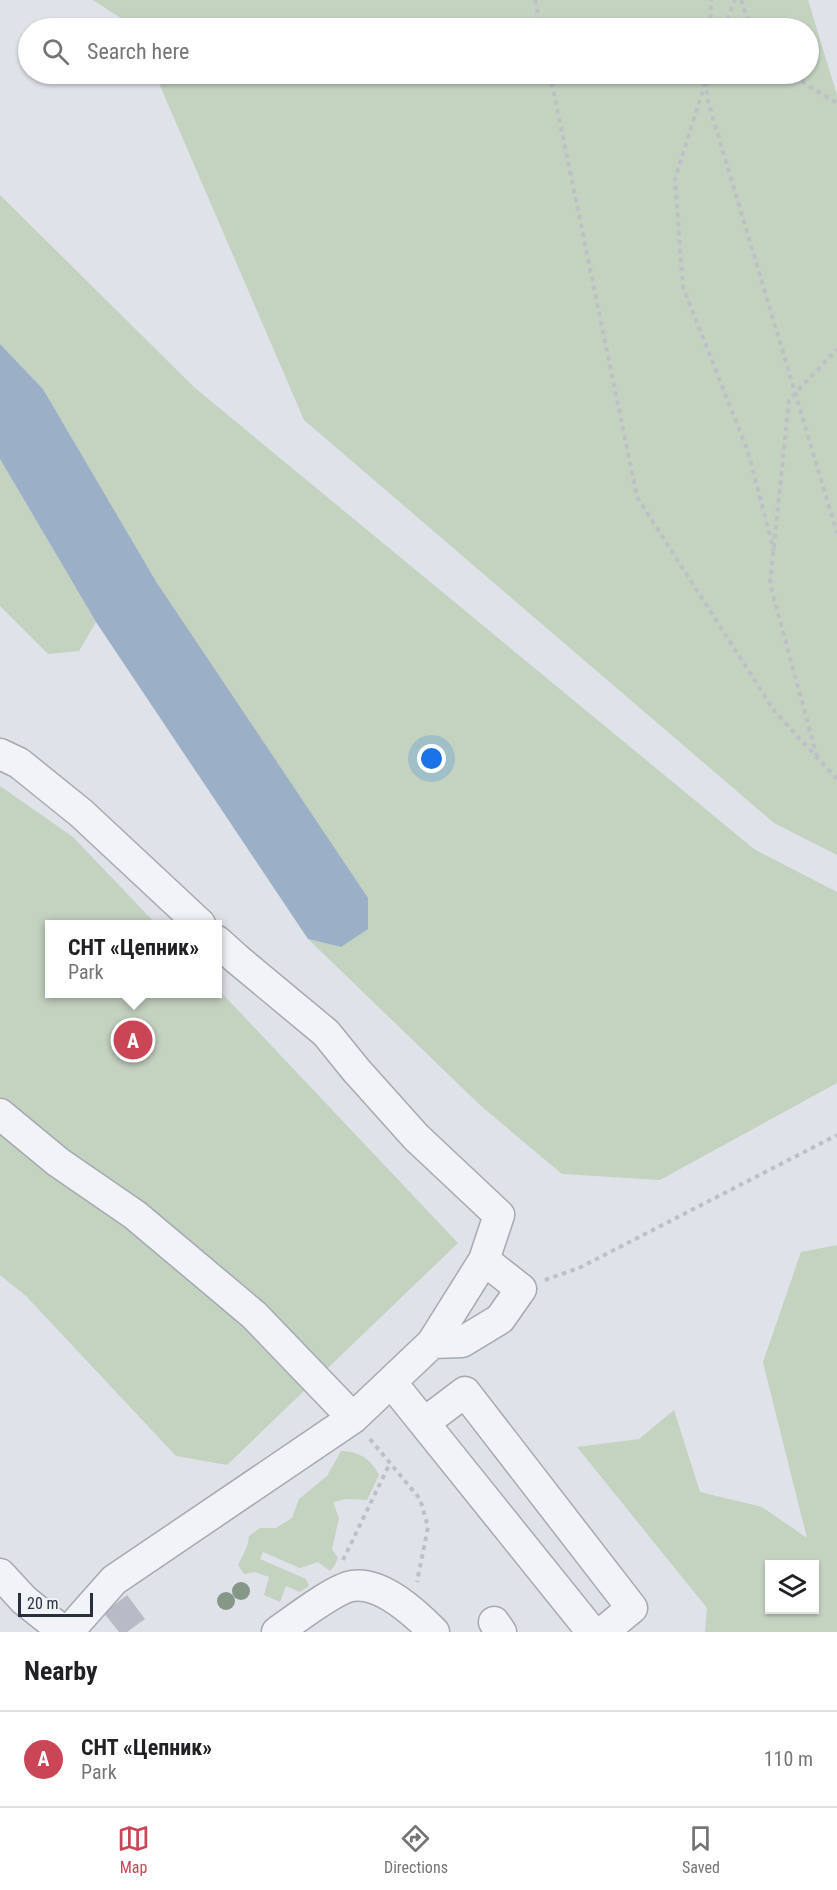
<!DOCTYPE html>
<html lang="en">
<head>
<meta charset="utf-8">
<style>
  body { margin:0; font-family:"Roboto Condensed",sans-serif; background:#f2f2f2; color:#202124 }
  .controls { position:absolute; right:18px; bottom:18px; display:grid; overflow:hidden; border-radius:0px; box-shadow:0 2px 4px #0004 }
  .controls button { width:54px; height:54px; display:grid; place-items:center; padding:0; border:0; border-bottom:2px solid #e0e0e0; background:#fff; color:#202124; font:30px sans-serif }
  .scale { position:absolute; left:18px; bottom:15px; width:75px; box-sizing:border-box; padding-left:6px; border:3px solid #28303f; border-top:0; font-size:16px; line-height:21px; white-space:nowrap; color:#28303f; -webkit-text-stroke:4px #eef1f5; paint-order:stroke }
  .you { position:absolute; left:432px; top:759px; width:21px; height:21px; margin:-15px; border:4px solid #fff; border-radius:50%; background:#1a73e8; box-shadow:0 0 0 9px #1a73e833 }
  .badge { display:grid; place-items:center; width:39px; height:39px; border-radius:50%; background:#ca4657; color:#fff; font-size:20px; font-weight:700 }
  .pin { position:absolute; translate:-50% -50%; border:3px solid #fff; box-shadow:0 2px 6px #0006 }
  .popup { position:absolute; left:45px; top:920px; width:177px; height:78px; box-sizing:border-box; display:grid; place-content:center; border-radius:0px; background:#fff; filter:drop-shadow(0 2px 4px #0005); font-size:20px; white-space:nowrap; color:#757577 }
  .popup b { font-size:22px; color:#202124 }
  .popup::after { content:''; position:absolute; left:50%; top:100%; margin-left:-12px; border:12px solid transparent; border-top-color:#fff }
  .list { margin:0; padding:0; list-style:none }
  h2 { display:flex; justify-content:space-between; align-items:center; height:78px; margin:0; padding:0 24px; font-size:26px }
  h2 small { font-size:20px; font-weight:400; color:#757577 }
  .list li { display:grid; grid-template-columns:39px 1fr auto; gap:18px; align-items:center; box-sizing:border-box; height:96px; padding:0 24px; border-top:2px solid #e0e0e0 }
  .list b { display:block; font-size:22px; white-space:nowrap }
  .list p { margin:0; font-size:20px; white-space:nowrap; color:#757577 }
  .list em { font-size:20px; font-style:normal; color:#757577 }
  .icon { flex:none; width:33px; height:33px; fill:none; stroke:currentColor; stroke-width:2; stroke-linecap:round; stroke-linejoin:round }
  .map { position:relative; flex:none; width:837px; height:1632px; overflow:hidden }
  .search { position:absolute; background:#fff; box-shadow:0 2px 4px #0004; left:18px; right:18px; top:18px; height:66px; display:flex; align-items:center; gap:15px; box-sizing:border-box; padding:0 21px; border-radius:33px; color:#757577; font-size:22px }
  .sheet { height:174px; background:#fff }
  nav { display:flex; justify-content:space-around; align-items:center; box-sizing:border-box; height:84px; border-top:2px solid #e0e0e0; background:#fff; font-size:16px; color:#757577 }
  nav a { display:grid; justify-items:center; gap:3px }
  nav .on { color:#ca4657 }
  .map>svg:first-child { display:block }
</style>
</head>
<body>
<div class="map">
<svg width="837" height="1632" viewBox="0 0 837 1632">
  <rect width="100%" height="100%" fill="#dfe2e8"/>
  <path fill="#c4d2c0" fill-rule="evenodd" d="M93 0H808L837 95V855L774 823 304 420 155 74H808V28H136Z
    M0 195 195 388 754 849 837 892V1083L660 1180 562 1174 481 1106 308 939 341 947 157 583 43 389 0 344Z
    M0 459 96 622 79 651 48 654 0 606Z
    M0 786 73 837 156 924H49V994H217V988L458 1243 227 1465 176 1456 26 1296 0 1275Z
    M837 1245V1632H705L707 1608 577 1447 639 1439 674 1410 700 1492 762 1507 807 1538 763 1362 801 1252ZM770 1564H814V1610H770Z
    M341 1451C359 1451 371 1459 379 1475L367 1500 346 1499 333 1502 339 1518 332 1549 338 1558 335 1565 330 1571 318 1562 300 1568 263 1552 260 1559 306 1579 309 1586 300 1592 286 1586 280 1602 264 1595 269 1577 255 1572 244 1574 238 1565 247 1547 249 1536 260 1528H276L292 1518 299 1499 327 1476Z"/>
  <path fill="#9bafc7" d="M0 344 43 389 157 583 368 898V929L341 947 308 939 96 622 0 459Z"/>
  <path fill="#b6bbc5" d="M127 1595 145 1619 127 1632H119L104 1613Z"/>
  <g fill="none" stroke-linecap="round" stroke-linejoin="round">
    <defs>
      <path id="minor" d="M0 754 19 763 81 813 200 924
        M0 1114 58 1162 135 1215 254 1315 353 1418
        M432 1343 462 1342 500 1319 521 1289 484 1260
        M391 1382 592 1632
        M424 1423 465 1392 632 1608 603 1632
        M0 1574 24 1600 64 1632
        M494 1622 501 1632
        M68 1632 114 1580 353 1418 432 1343 484 1260 499 1215 416 1137 356 1070 326 1033 237 959 217 941
        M277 1632C293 1621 334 1589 352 1586 381 1581 415 1613 434 1632"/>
    </defs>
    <use href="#minor" stroke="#a4a9b2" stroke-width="33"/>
    <path stroke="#bdc0c6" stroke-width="4" stroke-dasharray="4.5 4.5" stroke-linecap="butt" d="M535 0 541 28
      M741 0 747 17 757 28
      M710 28 711 0
      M724 28 735 0
      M550 74 637 497 775 712 837 779
      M708 74 675 179 683 287 748 452 774 551
      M796 74 805 84 837 103
      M707 81V98L837 533
      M817 757 770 584 789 400 837 349
      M545 1280 581 1267 837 1135
      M370 1439 420 1499 428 1527 417 1582
      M343 1560 390 1463"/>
    <use href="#minor" stroke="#f2f3f6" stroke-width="30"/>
  </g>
  <g fill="#859786">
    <circle cx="241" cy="1591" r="9"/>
    <circle cx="226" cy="1601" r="9"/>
  </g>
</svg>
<div class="controls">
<button><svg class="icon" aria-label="layers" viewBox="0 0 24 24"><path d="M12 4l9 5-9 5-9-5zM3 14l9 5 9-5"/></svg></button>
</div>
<div class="scale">20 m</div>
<div class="you"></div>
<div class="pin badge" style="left:133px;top:1040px">A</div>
<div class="popup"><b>СНТ «Цепник»</b>Park</div>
<div class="search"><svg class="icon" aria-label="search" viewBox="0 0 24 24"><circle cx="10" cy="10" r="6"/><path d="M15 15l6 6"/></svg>Search here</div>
</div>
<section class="sheet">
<h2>Nearby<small></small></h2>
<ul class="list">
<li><span class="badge">A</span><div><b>СНТ «Цепник»</b><p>Park</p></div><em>110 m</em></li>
</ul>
</section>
<nav>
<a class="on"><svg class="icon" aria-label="map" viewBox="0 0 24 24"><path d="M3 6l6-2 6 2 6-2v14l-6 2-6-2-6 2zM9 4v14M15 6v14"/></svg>Map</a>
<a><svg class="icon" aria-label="directions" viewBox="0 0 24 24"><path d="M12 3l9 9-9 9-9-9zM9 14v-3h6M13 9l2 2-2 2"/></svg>Directions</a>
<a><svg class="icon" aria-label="saved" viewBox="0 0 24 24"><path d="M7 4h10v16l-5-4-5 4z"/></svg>Saved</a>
</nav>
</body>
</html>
